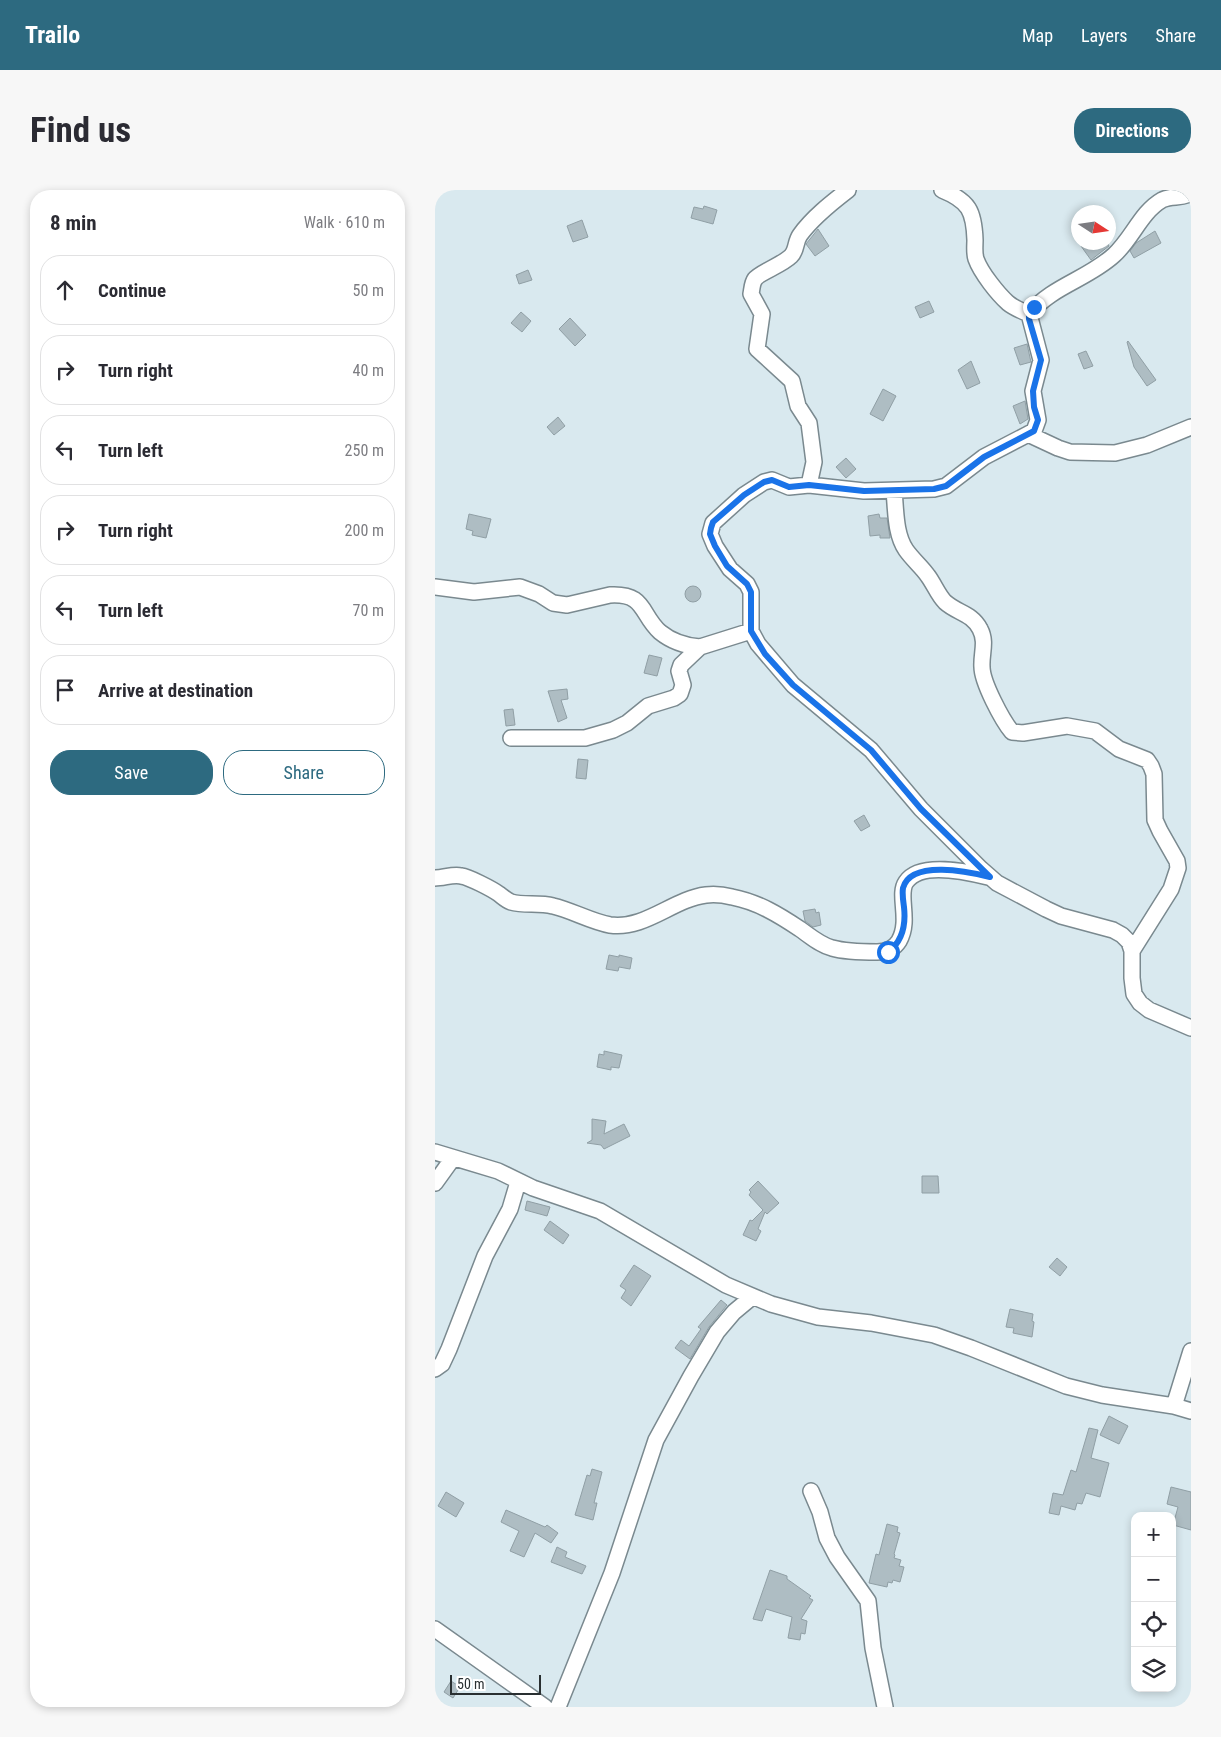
<!DOCTYPE html>
<html lang="en">
<head>
<meta charset="utf-8">
<style>
  body { margin:0; font-family:"Roboto Condensed",sans-serif; background:#f7f7f7; color:#2b2b33 }
  .controls { position:absolute; right:15px; bottom:15px; display:grid; overflow:hidden; border-radius:10px; box-shadow:0 2px 8px #0003 }
  .controls button { width:45px; height:45px; display:grid; place-items:center; padding:0; border:0; border-bottom:1px solid #e1e1e2; background:#fff; color:#2b2b33; font:25px sans-serif }
  .compass { position:absolute; left:636px; top:15px; width:45px; height:45px; border-radius:50%; background:#fff; box-shadow:0 2px 8px #0003; rotate:102deg }
  .scale { position:absolute; left:15px; bottom:12px; width:91px; box-sizing:border-box; padding-left:5px; border:2px solid #292f31; border-top:0; font-size:14px; line-height:18px; white-space:nowrap; color:#292f31; -webkit-text-stroke:4px #fff; paint-order:stroke }
  .stop { position:absolute; width:15px; height:15px; margin:-11px; border:4px solid #1a73e8; border-radius:50%; background:#fff }
  .stop.end { background:#1a73e8; border-color:#fff; box-shadow:0 1px 5px #0008 }
  .list { margin:0; padding:0; list-style:none }
  h2 { display:flex; justify-content:space-between; align-items:center; height:65px; margin:0; padding:0 20px; font-size:21px }
  h2 small { font-size:16px; font-weight:400; color:#7c7c81 }
  .list li { display:grid; grid-template-columns:32px 1fr auto; gap:15px; align-items:center; box-sizing:border-box; height:70px; margin:0 10px 10px; padding:0 10px; border:1px solid #e1e1e2; border-radius:20px }
  .list b { display:block; font-size:19px; white-space:nowrap }
  .list em { font-size:16px; font-style:normal; color:#7c7c81 }
  .actions { display:flex; gap:10px; padding:15px 20px }
  .actions a { flex:1; padding:11px 0; border:1px solid #2d6a80; border-radius:20px; text-align:center; font-size:18px; color:#2d6a80 }
  .actions .main { background:#2d6a80; color:#fff }
  .icon { flex:none; width:28px; height:28px; fill:none; stroke:currentColor; stroke-width:2; stroke-linecap:round; stroke-linejoin:round }
  .map { position:relative; flex:none; width:756px; height:1517px; overflow:hidden; border-radius:20px }
  header { display:flex; align-items:center; gap:30px; box-sizing:border-box; height:70px; padding:0 25px; background:#2d6a80; color:#fff }
  header strong { font-size:24px }
  nav { display:flex; gap:28px; margin-inline-start:auto; font-size:18px }
  .intro { display:flex; align-items:center; justify-content:space-between; box-sizing:border-box; height:120px; padding:0 30px }
  h1 { margin:0; font-size:35px }
  .button { padding:12px 22px; border-radius:20px; background:#2d6a80; color:#fff; font-size:18px; font-weight:700 }
  main { display:flex; gap:30px; padding:0 30px }
  aside { flex:1; background:#fff; border-radius:20px; box-shadow:0 2px 8px #0003 }
  .map>svg:first-child { display:block }
</style>
</head>
<body>
<header>
<strong>Trailo</strong>
<nav><a>Map</a><a>Layers</a><a>Share</a></nav>
</header>
<div class="intro"><h1>Find us</h1><a class="button">Directions</a></div>
<main>
<aside>
<h2>8 min<small>Walk · 610 m</small></h2>
<ul class="list">
<li><svg class="icon" aria-label="ahead" viewBox="0 0 24 24"><path d="M12 20V5M6 11l6-6 6 6"/></svg><div><b>Continue</b></div><em>50 m</em></li>
<li><svg class="icon" aria-label="right" viewBox="0 0 24 24"><path d="M7 20v-9h11M14 6l5 5-5 5"/></svg><div><b>Turn right</b></div><em>40 m</em></li>
<li><svg class="icon" aria-label="left" viewBox="0 0 24 24"><path d="M17 20v-9H6M10 6l-5 5 5 5"/></svg><div><b>Turn left</b></div><em>250 m</em></li>
<li><svg class="icon" aria-label="right" viewBox="0 0 24 24"><path d="M7 20v-9h11M14 6l5 5-5 5"/></svg><div><b>Turn right</b></div><em>200 m</em></li>
<li><svg class="icon" aria-label="left" viewBox="0 0 24 24"><path d="M17 20v-9H6M10 6l-5 5 5 5"/></svg><div><b>Turn left</b></div><em>70 m</em></li>
<li><svg class="icon" aria-label="arrive" viewBox="0 0 24 24"><path d="M6 21V4h12l-3 4 3 4H6"/></svg><div><b>Arrive at destination</b></div></li>
</ul>
<div class="actions"><a class="main">Save</a><a>Share</a></div>
</aside>
<div class="map">
<svg width="756" height="1517" viewBox="0 0 756 1517">
  <rect width="100%" height="100%" fill="#d9e9ef"/>
  <path fill="#aebdc3" stroke="#909fa5" d="M269 16 282 20 278 34 256 28 259 17 268 19Z
    M147 30 153 47 138 52 132 36Z
    M383 39 394 56 380 66 371 54Z
    M720 41 726 53 699 68 695 61 701 53Z
    M651 52H672L674 56 656 70 646 56Z
    M93 80 97 90 84 94 81 85Z
    M494 111 499 122 485 128 480 117Z
    M86 122 96 131 87 142 76 133Z
    M135 128 151 145 140 156 124 139Z
    M693 151 721 190 712 196 699 177 692 152Z
    M592 154 596 172 585 175 579 158Z
    M651 161 658 176 649 179 643 164Z
    M536 171 545 193 532 199 523 180Z
    M448 199 461 206 448 231 435 224Z
    M590 211 593 229 585 234 578 216Z
    M123 227 130 236 119 245 112 237Z
    M411 268 421 279 411 288 401 277Z
    M34 324 56 329 51 348 37 345 38 341 31 339Z
    M444 324 445 328H452L455 348H445V345L435 346 433 326Z
    M250 404a8 8 0 1 1 16 0a8 8 0 1 1-16 0Z
    M214 465 227 468 222 486 209 483Z
    M132 499 133 509 126 510 132 528 123 532 113 501Z
    M78 519 80 535 71 536 69 520Z
    M143 569 153 570 151 589 141 588Z
    M429 625 435 636 426 641 419 631Z
    M380 719 381 723 384 722 386 735 378 737 370 731 368 721Z
    M174 765 184 767V765L197 768 195 779 184 777 183 781 171 779Z
    M169 861 187 865 184 878 176 877V880L162 877 164 864 169 865Z
    M157 929 171 931 169 944 189 934 195 946 169 959 166 955 152 953 157 950Z
    M487 986H503L504 1003H487Z
    M323 991 344 1013 332 1024 330 1022 323 1039 326 1041 321 1051 308 1045 315 1030 317 1031 328 1020 314 1005 316 1002 314 1000Z
    M92 1011 115 1017 112 1026 90 1020Z
    M115 1031 134 1045 128 1054 109 1040Z
    M622 1068 632 1077 625 1086 614 1077Z
    M199 1075 216 1086 196 1116 186 1108 191 1100 185 1096Z
    M286 1110 292 1115 274 1137 255 1169 240 1158 246 1150 254 1156 266 1139 263 1137Z
    M575 1119 598 1124 597 1131 599 1132 597 1147 578 1143 579 1138 571 1137Z
    M674 1226 693 1236 684 1254 665 1245Z
    M654 1238 663 1240 656 1268 674 1273 665 1307 651 1303 647 1314 642 1313 640 1320 626 1316 624 1325 614 1323 618 1303 628 1305 636 1280 641 1282Z
    M157 1279 167 1282 159 1313H162L158 1330 140 1325 152 1285 155 1286Z
    M736 1297 756 1302V1340L738 1335 743 1317 732 1314Z
    M11 1302 29 1313 21 1327 3 1316Z
    M71 1320 110 1337 112 1335 123 1343 116 1353 100 1343 89 1367 75 1361 84 1341 66 1332Z
    M452 1334 463 1337 462 1342 465 1343 459 1364 460 1365 459 1368 466 1370 464 1376 469 1377 465 1392 458 1390 457 1393 453 1392 452 1397 434 1393 441 1364 444 1365Z
    M122 1357 132 1362 130 1367 151 1376 147 1384 116 1372Z
    M335 1380 352 1386V1389L376 1406 374 1408 378 1410 366 1429 372 1431 370 1444 366 1443 365 1450 353 1448 357 1427 331 1419 327 1431 318 1429Z
    M16 1491 25 1497 18 1508 9 1502Z"/>
  <g fill="none" stroke-linecap="round" stroke-linejoin="round">
    <defs>
      <path id="minor" d="M507 0C534 11 539 21 540 50 540 56 539 63 541 69 546 83 563 104 573 113 579 118 587 121 594 124
        M756 3C747 9 736 5 727 10 706 22 697 49 679 65 653 89 617 96 594 124L606 170 598 201 603 230 599 241 549 267 511 296 499 299 429 301 374 295 354 297 337 290 329 292 309 305 278 333 275 344 280 356 295 379 312 394 316 402V441L323 454 358 495 436 560 486 619 546 679 562 693 611 719 626 726 678 740 687 745 694 752 697 761V788L699 804 705 813 714 820 756 838
        M593 244 623 258 635 262 680 263 712 255 756 237
        M374 295 379 272 374 233 363 216 357 191 322 159 327 124 316 104C317 99 317 93 320 89 324 83 347 75 356 66 362 60 360 52 365 45 377 28 396 13 413 0
        M459 301C461 320 460 344 471 360 478 370 487 377 493 386 499 394 503 405 510 412 522 423 537 423 545 439 552 452 546 464 547 477 547 492 567 530 577 542L588 543 632 536 660 541 684 559 712 570 716 576 719 584 720 630 725 641 742 671 743 678 736 699 697 761
        M0 397 39 402 85 397 104 404 118 413 132 415 175 405C211 403 205 424 225 442 236 451 251 456 265 457L316 441
        M76 548H150L178 540 192 533 213 516 239 508 245 504 248 495 244 481 246 475 265 457
        M0 688C9 688 18 684 26 686 34 687 57 699 64 704 68 707 71 710 76 712 89 716 104 712 118 716 136 720 157 732 175 735 210 740 238 709 271 705 279 704 289 705 297 707 323 712 344 725 365 739 375 746 385 755 397 758 411 762 428 762 442 762 452 762 459 759 464 751 476 730 462 705 471 692 485 671 533 682 553 687
        M0 962 63 981 98 998 165 1021 291 1095 336 1114 383 1127 436 1133 499 1145 536 1158 631 1196 667 1205 739 1216 756 1221
        M0 993 18 968
        M0 1179 7 1174 14 1159 50 1066 75 1019 83 992
        M739 1216 756 1161
        M376 1301 385 1322 392 1348 402 1367 433 1411 438 1458 450 1517
        M0 1439 110 1517
        M123 1517 177 1383 221 1250 256 1186 282 1142 299 1122 317 1107"/>
    </defs>
    <use href="#minor" stroke="#7a898f" stroke-width="18"/>
    <use href="#minor" stroke="#fff" stroke-width="15"/>
  </g>
  <g fill="none" stroke-linecap="round" stroke-linejoin="round">
    <path stroke="#1a73e8" stroke-width="6" d="M453 762C468 751 471 735 469 717 468 710 467 704 468 698 476 669 535 682 555 687L486 619 436 560 358 495 330 464 316 441V402L312 394 292 376 280 356 275 344 276 338 278 332 293 319 309 305 329 292 337 290 354 297 374 295 429 301 499 299 511 296 549 267 599 241 603 230 599 217 598 201 606 170 594 129V124L599 117"/>
  </g>
</svg>
<div class="controls">
<button>+</button>
<button>−</button>
<button><svg class="icon" aria-label="locate" viewBox="0 0 24 24"><circle cx="12" cy="12" r="6"/><path d="M12 2v4M12 18v4M2 12h4M18 12h4"/></svg></button>
<button><svg class="icon" aria-label="layers" viewBox="0 0 24 24"><path d="M12 4l9 5-9 5-9-5zM3 14l9 5 9-5"/></svg></button>
</div>
<svg class="compass" viewBox="-18 -18 36 36"><path d="M0-13l5 13h-10z" fill="#e53935"/><path d="M0 13l5-13h-10z" fill="#7c7c81"/></svg>
<div class="scale">50 m</div>
<div class="stop" style="left:453px;top:762px"></div>
<div class="stop end" style="left:599px;top:117px"></div>
</div>
</main>
</body>
</html>
